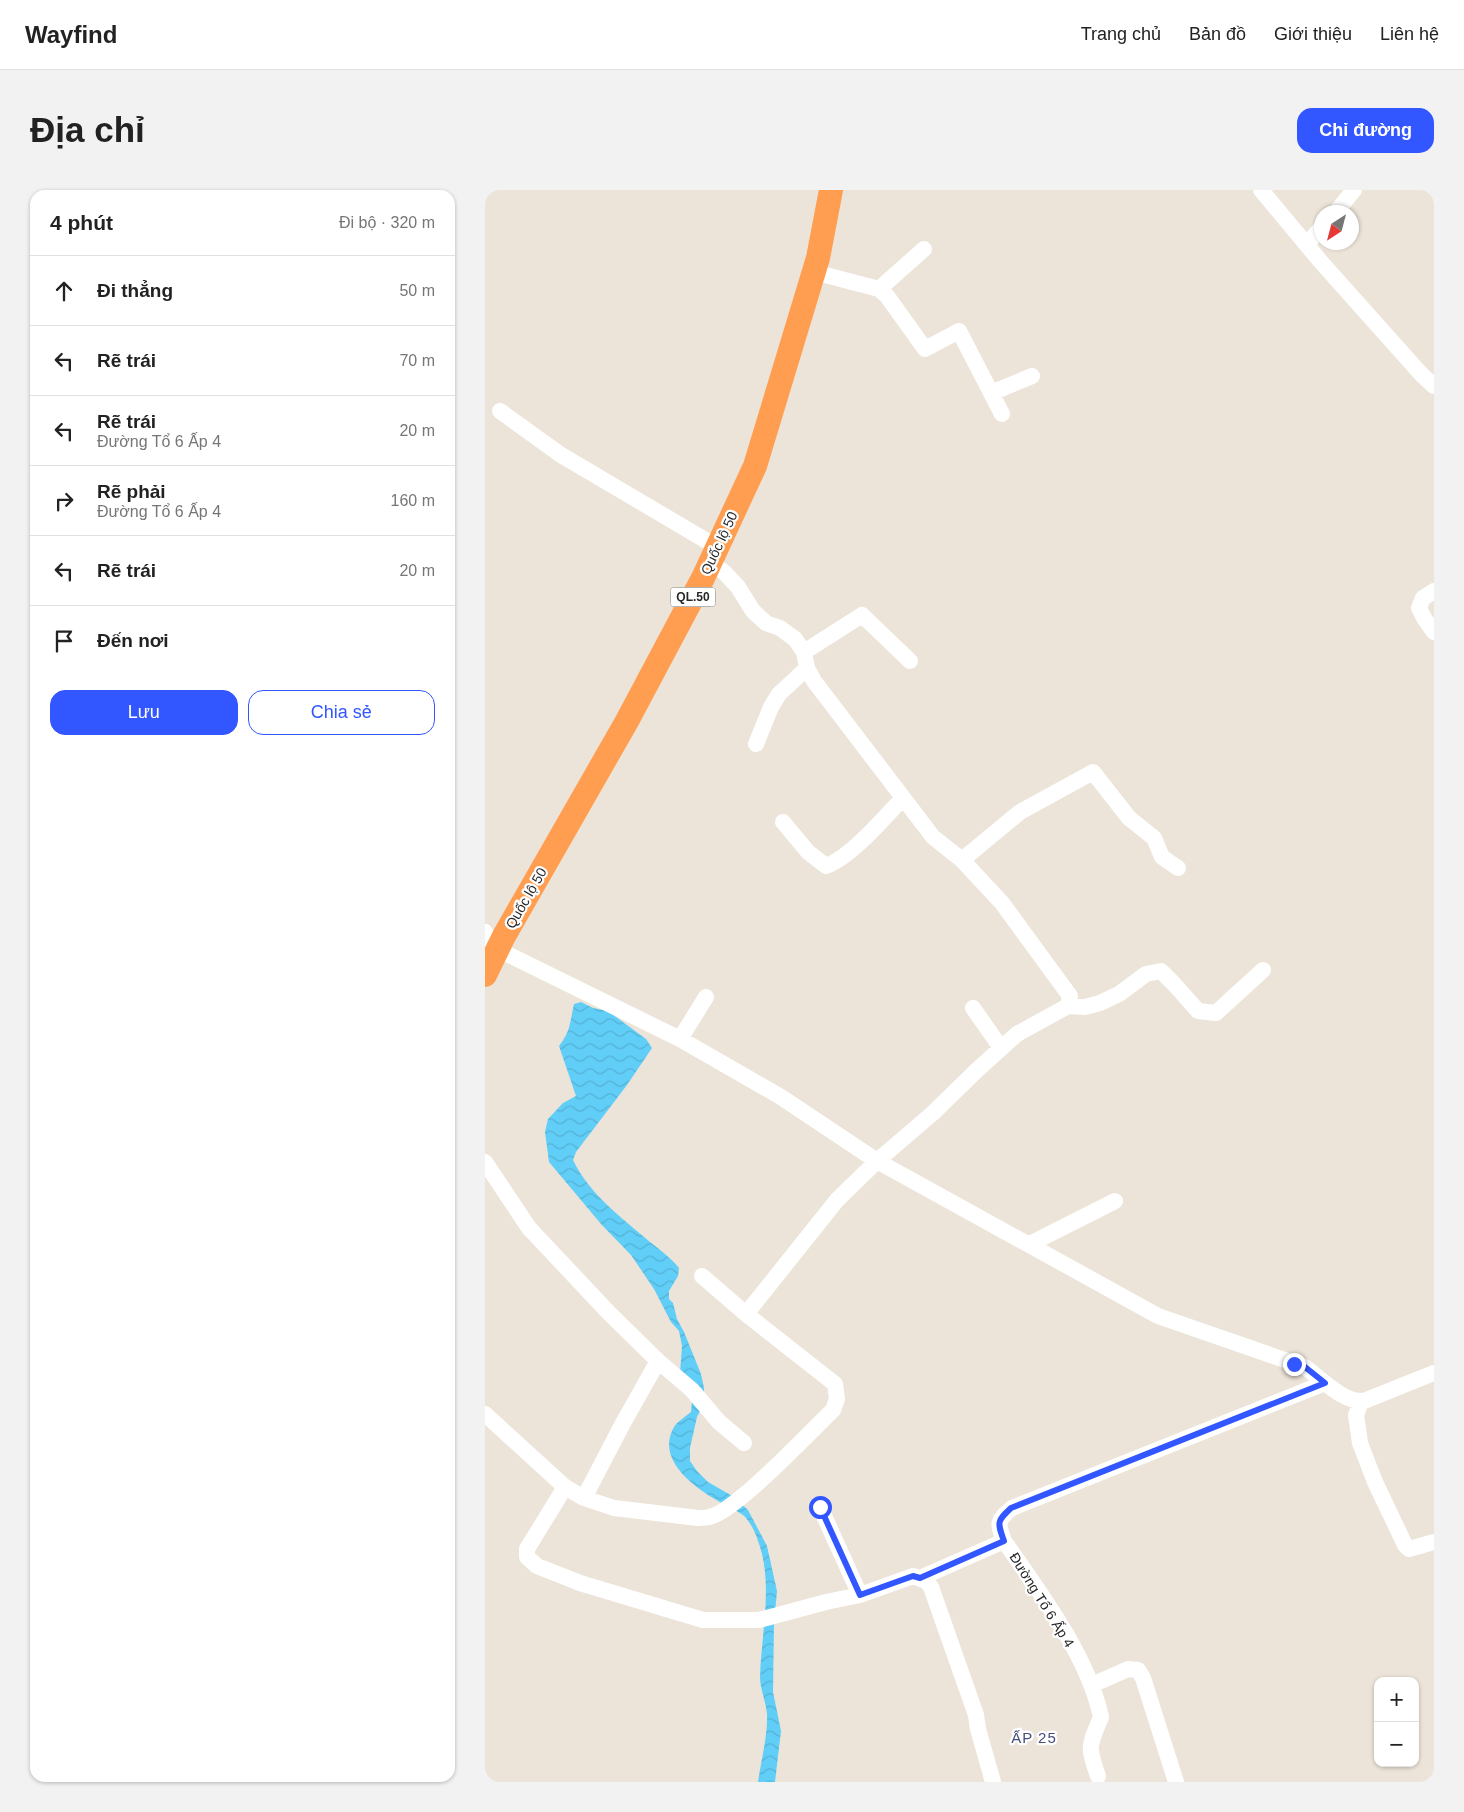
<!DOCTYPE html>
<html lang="vi">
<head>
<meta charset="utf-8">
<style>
  body { margin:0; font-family:Arial,sans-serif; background:#f2f2f2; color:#222 }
  .controls { position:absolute; right:15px; bottom:15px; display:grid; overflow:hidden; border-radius:10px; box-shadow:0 1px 4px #0004 }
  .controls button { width:45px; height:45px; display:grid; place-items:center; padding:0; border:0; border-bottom:1px solid #e0e0e0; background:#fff; color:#222; font:25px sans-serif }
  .compass { position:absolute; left:829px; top:15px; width:45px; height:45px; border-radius:50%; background:#fff; box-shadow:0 1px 4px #0004; rotate:216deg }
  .stop { position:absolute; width:15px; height:15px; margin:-11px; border:4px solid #3256ff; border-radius:50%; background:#fff }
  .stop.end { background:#3256ff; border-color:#fff; box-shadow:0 1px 5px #0008 }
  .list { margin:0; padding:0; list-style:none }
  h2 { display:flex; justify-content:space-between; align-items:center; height:65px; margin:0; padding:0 20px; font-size:21px }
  h2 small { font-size:16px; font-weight:400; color:#767676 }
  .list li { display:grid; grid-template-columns:32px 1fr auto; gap:15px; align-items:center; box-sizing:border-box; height:70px; padding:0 20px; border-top:1px solid #e0e0e0 }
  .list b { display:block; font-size:19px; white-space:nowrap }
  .list p { margin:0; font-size:16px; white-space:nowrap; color:#767676 }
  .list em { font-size:16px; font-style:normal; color:#767676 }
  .actions { display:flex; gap:10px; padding:15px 20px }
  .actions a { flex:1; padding:11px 0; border:1px solid #3256ff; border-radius:15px; text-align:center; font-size:18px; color:#3256ff }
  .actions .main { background:#3256ff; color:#fff }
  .icon { flex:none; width:28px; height:28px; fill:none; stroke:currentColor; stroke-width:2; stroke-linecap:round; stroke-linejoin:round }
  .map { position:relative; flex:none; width:949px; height:1592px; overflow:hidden; border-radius:15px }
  header { display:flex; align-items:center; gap:30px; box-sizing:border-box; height:70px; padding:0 25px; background:#fff; border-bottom:1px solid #e0e0e0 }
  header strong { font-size:24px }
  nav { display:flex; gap:28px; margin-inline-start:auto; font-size:18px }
  .intro { display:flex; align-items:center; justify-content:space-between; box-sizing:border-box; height:120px; padding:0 30px }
  h1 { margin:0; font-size:35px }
  .button { padding:12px 22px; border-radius:15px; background:#3256ff; color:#fff; font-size:18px; font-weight:700 }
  main { display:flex; gap:30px; padding:0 30px }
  aside { flex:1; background:#fff; border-radius:15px; box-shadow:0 1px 4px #0004 }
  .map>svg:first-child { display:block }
</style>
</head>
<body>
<header>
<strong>Wayfind</strong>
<nav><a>Trang chủ</a><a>Bản đồ</a><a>Giới thiệu</a><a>Liên hệ</a></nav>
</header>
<div class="intro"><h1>Địa chỉ</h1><a class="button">Chỉ đường</a></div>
<main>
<aside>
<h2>4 phút<small>Đi bộ · 320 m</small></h2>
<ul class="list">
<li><svg class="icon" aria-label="ahead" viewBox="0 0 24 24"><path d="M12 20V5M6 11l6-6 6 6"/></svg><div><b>Đi thẳng</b></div><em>50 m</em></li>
<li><svg class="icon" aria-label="left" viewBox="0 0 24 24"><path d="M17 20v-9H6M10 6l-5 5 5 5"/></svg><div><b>Rẽ trái</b></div><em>70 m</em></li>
<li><svg class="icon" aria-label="left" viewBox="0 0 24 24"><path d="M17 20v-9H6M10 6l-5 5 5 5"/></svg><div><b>Rẽ trái</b><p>Đường Tổ 6 Ấp 4</p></div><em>20 m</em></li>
<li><svg class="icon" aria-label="right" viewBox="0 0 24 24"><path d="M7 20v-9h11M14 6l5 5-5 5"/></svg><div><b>Rẽ phải</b><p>Đường Tổ 6 Ấp 4</p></div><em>160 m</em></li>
<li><svg class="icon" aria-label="left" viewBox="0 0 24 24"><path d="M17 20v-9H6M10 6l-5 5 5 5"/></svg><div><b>Rẽ trái</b></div><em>20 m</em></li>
<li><svg class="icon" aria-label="arrive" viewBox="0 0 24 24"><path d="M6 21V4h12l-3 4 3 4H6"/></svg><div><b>Đến nơi</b></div></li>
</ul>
<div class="actions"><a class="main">Lưu</a><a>Chia sẻ</a></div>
</aside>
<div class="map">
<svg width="949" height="1592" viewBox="0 0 949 1592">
  <defs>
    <pattern id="water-waves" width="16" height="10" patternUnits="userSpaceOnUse" patternTransform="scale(1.25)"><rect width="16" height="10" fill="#61cef8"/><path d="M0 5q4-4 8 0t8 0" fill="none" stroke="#54b1d5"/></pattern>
  </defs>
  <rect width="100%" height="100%" fill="#ece4d8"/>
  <path fill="url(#water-waves)" d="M96 812 108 818 123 821 161 849 167 858 142 895 91 962 88 970C105 1005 136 1027 165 1052 175 1060 186 1068 194 1078L193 1086 184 1101V1109L188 1113 192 1129 199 1142 216 1184 219 1198V1213L212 1227 205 1258V1271L212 1281 223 1292 249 1307 263 1320 282 1356 292 1401 289 1433 288 1502 296 1541 290 1592H273C276 1570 283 1546 282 1524 281 1512 275 1499 275 1487 276 1444 289 1393 273 1351 271 1343 264 1330 258 1325 251 1320 242 1316 235 1312 210 1298 170 1270 189 1237 192 1232 201 1226 206 1222L208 1199 195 1183 197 1156 194 1141 186 1132 169 1099 146 1065 116 1034 64 972 60 942 63 929 78 913 91 906 74 856C86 841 85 831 89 814Z"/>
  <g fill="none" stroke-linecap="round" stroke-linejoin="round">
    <path stroke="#fff" stroke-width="16" d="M776 0 836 72 936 184 949 196
      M851 22 869 0
      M822 54 836 38
      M329 82 394 99 402 106 440 159 474 141 517 224
      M394 99 439 59
      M506 203 547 186
      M15 221 76 265 232 357
      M226 372 239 382 253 397 268 421 281 433 295 438 310 449 319 462 322 478 329 491 448 647 477 670 517 713 585 806 583 816 532 844 491 881 448 923 392 971 352 1010 261 1124
      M949 401 938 408 934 418 939 428 949 442
      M319 462 377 425 425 471
      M271 554 286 517 294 504 322 478
      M298 632 323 662 341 676C366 667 399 628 418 608
      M477 670 535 622 608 582 644 628 669 648 677 667 693 678
      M0 742 12 759 195 849 296 907 392 971 673 1126 820 1177C836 1189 859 1213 879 1211L949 1183
      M583 816 600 817 615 813 634 804 661 784 676 781 690 795 713 821 731 823 778 780
      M488 818 516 858
      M195 849 221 807
      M0 972 44 1038 124 1123 173 1171 137 1235 99 1308
      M545 1054 630 1011
      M173 1171 207 1200 234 1232 259 1253
      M876 1212 871 1225 875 1253 890 1292 920 1355 924 1359 949 1352
      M0 1224 80 1297 42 1359V1367L52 1376 95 1393 218 1430H274L341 1412 375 1405 428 1386 441 1391 446 1397 491 1525 493 1539 508 1592
      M80 1297 99 1308 129 1318 213 1328C216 1328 221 1328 224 1327 249 1323 326 1241 348 1220L352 1209 350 1194 261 1124 217 1086
      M335 1317 375 1405
      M435 1388 519 1351
      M607 1495 643 1479 653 1480 658 1488 691 1592
      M613 1586C602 1555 604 1557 616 1527 603 1466 554 1401 519 1351 512 1332 512 1331 527 1318L840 1193"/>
    <path stroke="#ff9e50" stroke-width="24" d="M0 785 19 746 142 531 218 388 270 276 333 68 346 0"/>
  </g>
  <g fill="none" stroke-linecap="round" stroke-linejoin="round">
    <path stroke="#3256ff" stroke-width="6" d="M335 1317 375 1405 428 1386 435 1388 519 1351C512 1332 512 1331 526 1318L840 1193 820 1177 809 1174"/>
  </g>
  <g text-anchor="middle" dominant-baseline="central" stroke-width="4.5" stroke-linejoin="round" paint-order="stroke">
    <rect fill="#fff" stroke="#686868" stroke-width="1" x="185.5" y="397.5" width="45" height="19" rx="4"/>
    <g font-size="12" font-weight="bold" fill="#282828">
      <text x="208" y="407">QL.50</text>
    </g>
    <g font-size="14" fill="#282828" stroke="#fff">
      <text transform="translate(234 353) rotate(-65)">Quốc lộ 50</text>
      <text transform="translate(41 708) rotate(-60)">Quốc lộ 50</text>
      <text transform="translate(557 1410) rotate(58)">Đường Tổ 6 Ấp 4</text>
    </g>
    <g font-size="15" letter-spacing="1" fill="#454e7c" stroke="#fff">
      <text x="549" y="1547">ẤP 25</text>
    </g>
  </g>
</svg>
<div class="controls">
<button>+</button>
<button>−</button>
</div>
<svg class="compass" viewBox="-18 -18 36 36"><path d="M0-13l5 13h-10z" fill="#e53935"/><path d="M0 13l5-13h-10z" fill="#767676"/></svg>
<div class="stop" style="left:335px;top:1317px"></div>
<div class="stop end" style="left:809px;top:1174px"></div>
</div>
</main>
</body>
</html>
